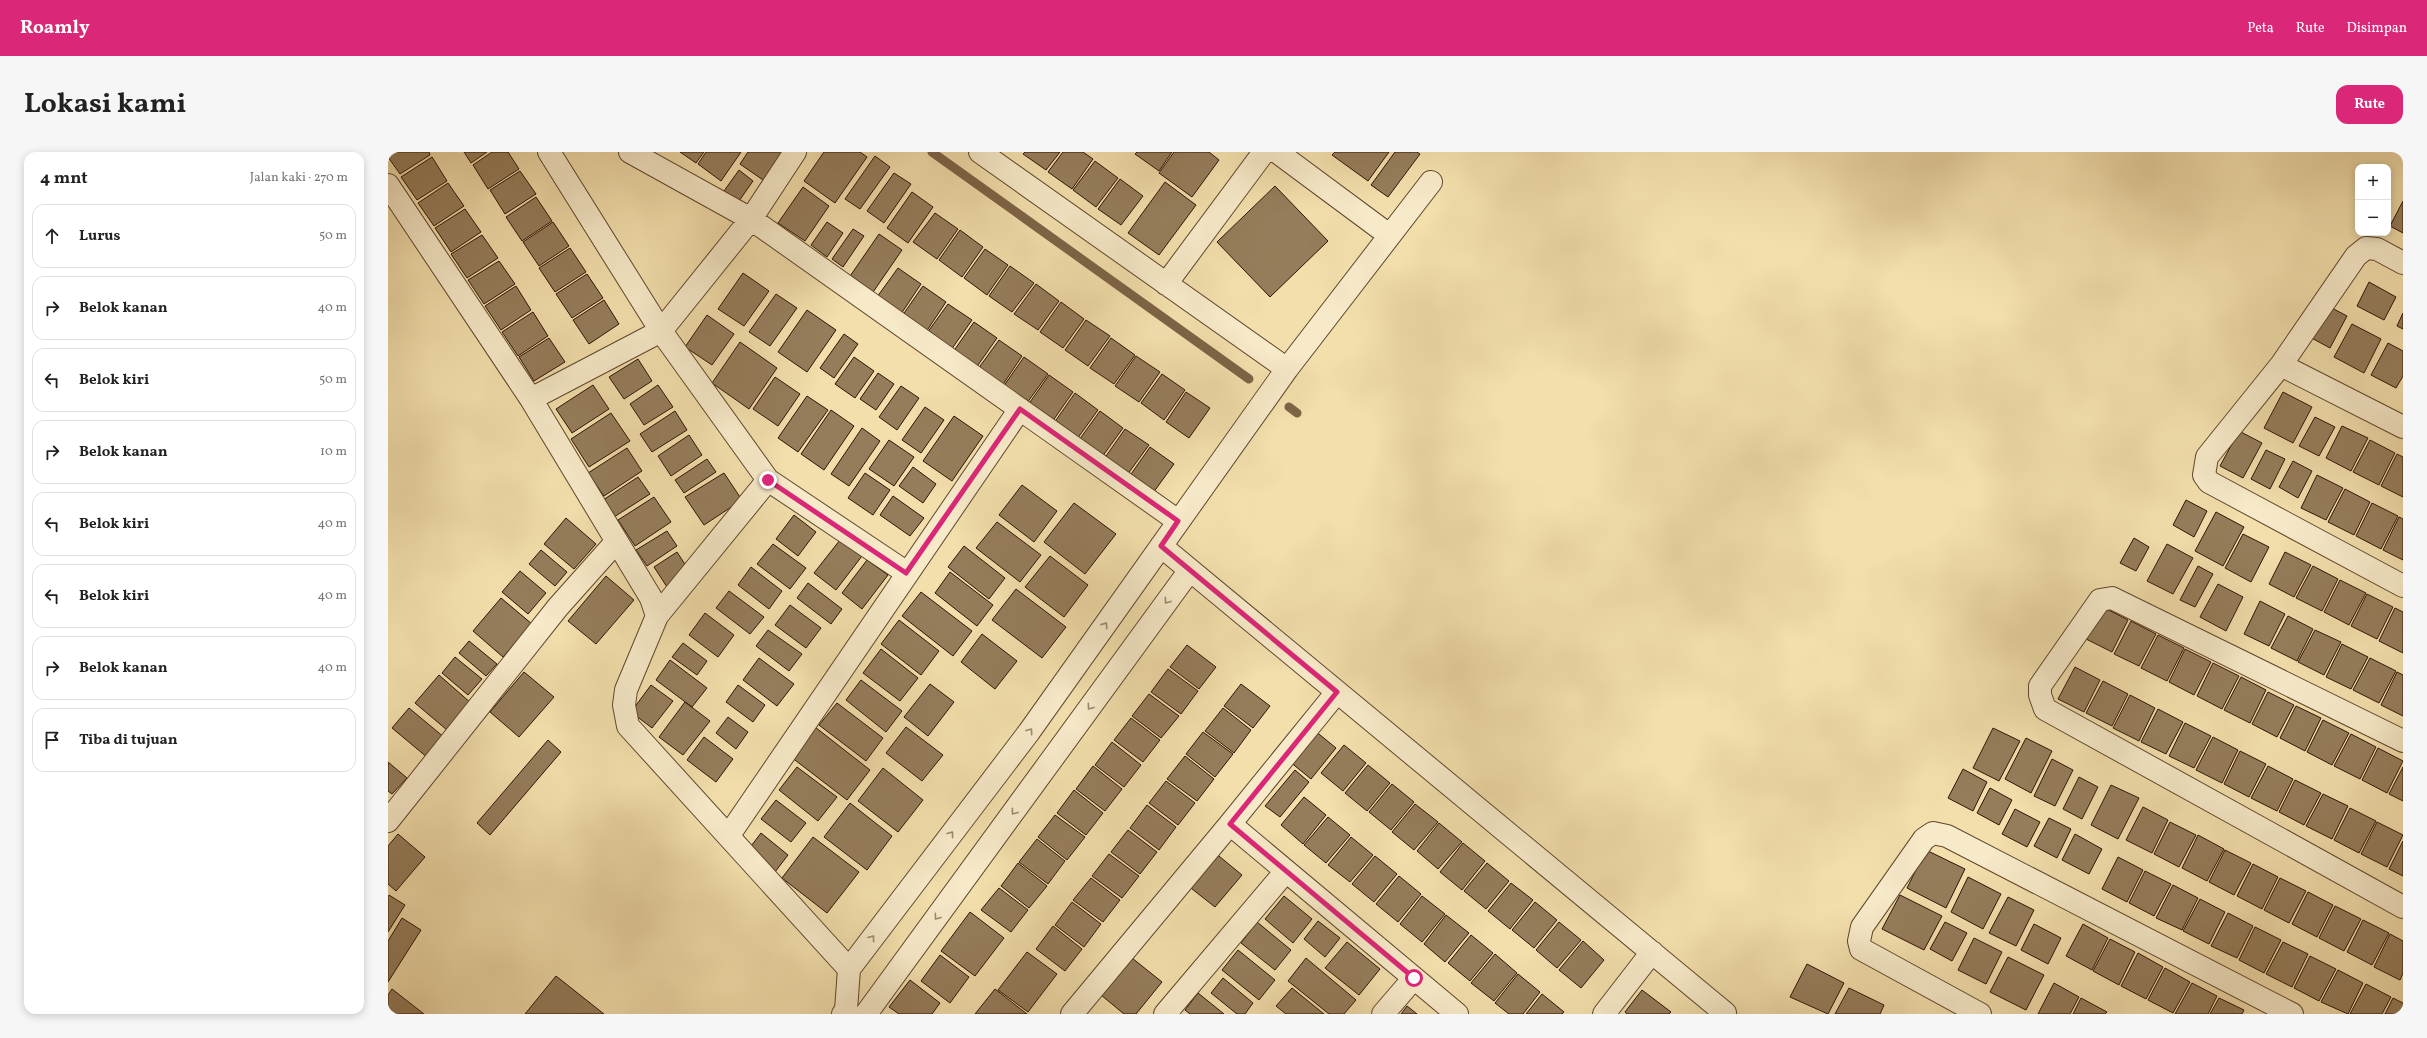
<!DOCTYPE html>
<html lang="id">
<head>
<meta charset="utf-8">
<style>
  body { margin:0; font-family:Vollkorn,serif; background:#f6f6f6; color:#222 }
  .controls { position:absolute; right:12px; top:12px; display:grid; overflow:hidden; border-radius:8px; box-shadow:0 2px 10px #0003 }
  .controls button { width:36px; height:36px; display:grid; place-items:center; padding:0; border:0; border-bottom:1px solid #e0e0e0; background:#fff; color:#222; font:20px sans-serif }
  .stop { position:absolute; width:12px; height:12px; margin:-9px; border:3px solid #db2777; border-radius:50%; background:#fff }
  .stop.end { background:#db2777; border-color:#fff; box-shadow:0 1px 4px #0008 }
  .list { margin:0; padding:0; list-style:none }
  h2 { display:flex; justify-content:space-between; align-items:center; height:52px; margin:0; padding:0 16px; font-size:17px }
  h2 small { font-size:13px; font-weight:400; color:#767676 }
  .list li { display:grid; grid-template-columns:26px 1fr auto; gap:12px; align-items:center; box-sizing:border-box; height:64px; margin:0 8px 8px; padding:0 8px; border:1px solid #e0e0e0; border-radius:12px }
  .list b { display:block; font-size:15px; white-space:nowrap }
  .list em { font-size:13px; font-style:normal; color:#767676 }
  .icon { flex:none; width:22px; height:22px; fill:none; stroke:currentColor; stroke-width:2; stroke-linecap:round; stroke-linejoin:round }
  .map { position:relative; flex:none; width:2015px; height:862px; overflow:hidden; border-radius:12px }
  header { display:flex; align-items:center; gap:24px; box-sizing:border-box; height:56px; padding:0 20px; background:#db2777; color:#fff }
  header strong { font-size:19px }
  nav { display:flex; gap:22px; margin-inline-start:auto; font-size:14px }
  .intro { display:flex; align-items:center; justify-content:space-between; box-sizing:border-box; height:96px; padding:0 24px }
  h1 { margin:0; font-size:28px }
  .button { padding:10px 18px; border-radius:12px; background:#db2777; color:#fff; font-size:14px; font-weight:700 }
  main { display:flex; gap:24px; padding:0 24px }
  aside { flex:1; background:#fff; border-radius:12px; box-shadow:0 2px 10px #0003 }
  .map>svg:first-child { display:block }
</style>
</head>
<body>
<header>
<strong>Roamly</strong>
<nav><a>Peta</a><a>Rute</a><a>Disimpan</a></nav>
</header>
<div class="intro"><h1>Lokasi kami</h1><a class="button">Rute</a></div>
<main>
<aside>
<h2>4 mnt<small>Jalan kaki · 270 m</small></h2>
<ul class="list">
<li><svg class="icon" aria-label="ahead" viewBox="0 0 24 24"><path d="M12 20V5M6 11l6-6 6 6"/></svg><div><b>Lurus</b></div><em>50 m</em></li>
<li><svg class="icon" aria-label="right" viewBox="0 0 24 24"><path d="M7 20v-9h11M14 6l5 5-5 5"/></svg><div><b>Belok kanan</b></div><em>40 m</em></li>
<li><svg class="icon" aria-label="left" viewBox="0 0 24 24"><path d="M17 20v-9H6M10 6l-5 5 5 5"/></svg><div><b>Belok kiri</b></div><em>50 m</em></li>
<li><svg class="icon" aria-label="right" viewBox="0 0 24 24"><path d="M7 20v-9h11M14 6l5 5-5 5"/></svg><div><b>Belok kanan</b></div><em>10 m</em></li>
<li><svg class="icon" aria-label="left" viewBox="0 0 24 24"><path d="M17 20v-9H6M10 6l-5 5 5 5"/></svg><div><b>Belok kiri</b></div><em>40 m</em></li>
<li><svg class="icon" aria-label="left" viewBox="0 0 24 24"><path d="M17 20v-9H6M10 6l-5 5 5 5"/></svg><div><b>Belok kiri</b></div><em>40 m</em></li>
<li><svg class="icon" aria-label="right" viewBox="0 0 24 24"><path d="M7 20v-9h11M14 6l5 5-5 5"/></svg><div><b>Belok kanan</b></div><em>40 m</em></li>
<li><svg class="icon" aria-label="arrive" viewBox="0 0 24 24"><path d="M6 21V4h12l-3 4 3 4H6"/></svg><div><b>Tiba di tujuan</b></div></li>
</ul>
</aside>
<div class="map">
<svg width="2015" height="862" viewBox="0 0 2015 862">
  <rect width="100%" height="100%" fill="#f2dfac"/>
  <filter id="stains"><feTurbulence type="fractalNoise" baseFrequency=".005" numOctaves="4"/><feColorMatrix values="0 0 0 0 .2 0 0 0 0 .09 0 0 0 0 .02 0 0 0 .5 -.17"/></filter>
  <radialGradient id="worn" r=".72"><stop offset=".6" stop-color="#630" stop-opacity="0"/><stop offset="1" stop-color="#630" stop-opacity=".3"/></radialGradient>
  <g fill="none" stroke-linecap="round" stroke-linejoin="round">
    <path stroke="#7d6446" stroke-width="9" d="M544 0 861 227
      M901 255 909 261"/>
  </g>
  <path fill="#957d5b" stroke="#301303" d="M0 0H41L42 3 12 22 0 5Z
    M76 0H99L83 11Z
    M104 0H120L131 17 100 37 85 13Z
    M292 0H316L308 11Z
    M318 0H353L333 29 310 12Z
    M360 0H395L375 28 352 12Z
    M436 0H472L479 5 447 51 416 29Z
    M637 0H672L658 18 635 2Z
    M675 0H695L705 7 684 37 660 20Z
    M749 0H784L771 19 747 2Z
    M786 0H821L831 8 804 45 771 21Z
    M947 0H1001L980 29 944 3Z
    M1007 0H1029L1032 2 1000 45 983 33Z
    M487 4 502 15 472 57 457 47Z
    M44 5 59 29 29 48 13 25Z
    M707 9 730 26 708 55 685 38Z
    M351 18 365 29 351 49 336 39Z
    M132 19 148 42 117 62 102 38Z
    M506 21 523 32 496 71 479 59Z
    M732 27 755 44 733 73 710 57Z
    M777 30 808 53 771 103 740 81Z
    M60 31 76 54 46 74 30 51Z
    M887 34 940 89 882 145 829 90Z
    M415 35 441 54 417 89 390 71Z
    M524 40 545 55 520 91 499 76Z
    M148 45 164 69 134 89 118 65Z
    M2015 49V81L2002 74Z
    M77 57 93 80 63 100 47 76Z
    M547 61 570 77 549 107 525 90Z
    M165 70 181 94 151 114 135 90Z
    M439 70 455 81 439 105 423 93Z
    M465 77 476 84 455 115 444 107Z
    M572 78 595 95 574 125 551 108Z
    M491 82 514 98 481 146 458 130Z
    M94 83 110 106 79 126 63 102Z
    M182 96 198 120 167 140 151 116Z
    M597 97 620 113 599 143 576 126Z
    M111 109 127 132 96 152 80 128Z
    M622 114 646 131 624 160 601 144Z
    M510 116 533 132 513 162 489 145Z
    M355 121 381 139 356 174 330 157Z
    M199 122 215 146 184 166 168 142Z
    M1981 130 2008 145 1996 168 1969 154Z
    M648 132 671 149 650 178 626 162Z
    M128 134 143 158 113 178 97 154Z
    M535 134 558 150 538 180 514 164Z
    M388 142 409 156 382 194 361 180Z
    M216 148 231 172 201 192 185 168Z
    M673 150 696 167 675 196 652 180Z
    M560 152 584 168 563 198 539 181Z
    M1938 153 1959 164 1942 196 1920 184Z
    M419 158 448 178 419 220 390 200Z
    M145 160 160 184 130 204 114 180Z
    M2015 161V177L2009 174Z
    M319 163 346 182 324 213 297 195Z
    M698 168 722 184 700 214 677 198Z
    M586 170 609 186 588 216 565 200Z
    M1964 172 1993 187 1976 221 1946 205Z
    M456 182 470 192 446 226 432 216Z
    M161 186 177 210 146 229 131 205Z
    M723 186 747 203 726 232 702 216Z
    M611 188 634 204 614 234 590 217Z
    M352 190 389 216 361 257 324 231Z
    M2000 191 2015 199V224L2008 236 1983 223Z
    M748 204 772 220 751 250 727 234Z
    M466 205 486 219 467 246 447 232Z
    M636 205 660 222 639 251 615 235Z
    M250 207 264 229 236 247 221 225Z
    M490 221 506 232 488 258 472 247Z
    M774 222 797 238 776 268 753 251Z
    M661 223 685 240 664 270 640 253Z
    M387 225 412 242 390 274 365 257Z
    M205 233 221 257 184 281 168 257Z
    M270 233 285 255 256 273 242 252Z
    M513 234 531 246 509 278 491 265Z
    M798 240 822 256 801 286 778 270Z
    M1895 240 1924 255 1905 291 1876 276Z
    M687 241 710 258 689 287 666 271Z
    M419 244 440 258 410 300 390 286Z
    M537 255 556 268 533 301 514 288Z
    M443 258 466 274 436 318 413 302Z
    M287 259 299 278 264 300 252 282Z
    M712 259 735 276 714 305 691 288Z
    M223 261 242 289 201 315 183 287Z
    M566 264 595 284 564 329 535 309Z
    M1927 265 1947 275 1931 304 1911 294Z
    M1954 274 1980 286 1963 319 1938 306Z
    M474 276 492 289 461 334 443 322Z
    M737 277 761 293 739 323 716 307Z
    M1851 279 1874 291 1855 326 1832 314Z
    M301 283 314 303 283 324 270 304Z
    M501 288 526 305 506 334 481 317Z
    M1982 288 2007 301 1991 333 1965 320Z
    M762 295 786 312 765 341 741 325Z
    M239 296 254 319 216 344 200 321Z
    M1878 298 1897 307 1882 337 1863 327Z
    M2009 302 2015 305V345L1993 334Z
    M319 307 328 320 296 341 287 328Z
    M1905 309 1924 319 1910 346 1891 335Z
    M525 315 548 332 535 351 511 334Z
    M336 321 354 348 316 373 297 345Z
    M477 321 502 338 485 363 460 346Z
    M1929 323 1955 336 1938 368 1913 356Z
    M250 325 262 342 226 365 215 348Z
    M634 333 669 359 646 390 611 363Z
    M1957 337 1982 350 1966 383 1940 370Z
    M505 344 536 366 522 384 492 363Z
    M266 345 283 370 247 394 230 368Z
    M1798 348 1819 359 1806 385 1785 373Z
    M686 351 728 382 697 422 656 390Z
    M1984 351 2010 364 1993 397 1968 384Z
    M1828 360 1856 375 1835 414 1807 399Z
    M406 363 428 380 410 404 388 387Z
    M2011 365 2015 367V408L1995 398Z
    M178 366 208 392 186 417 156 392Z
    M609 370 653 403 632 430 588 396Z
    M279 379 289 394 259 414 248 398Z
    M1855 382 1881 395 1863 430 1837 416Z
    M1746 386 1761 395 1748 419 1732 411Z
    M452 388 474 404 448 438 426 421Z
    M385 392 418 416 402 437 369 412Z
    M1779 392 1805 406 1785 442 1759 429Z
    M576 394 617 426 601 447 560 415Z
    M153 398 179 420 167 434 141 412Z
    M289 400 302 420 279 435 266 415Z
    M1897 400 1923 413 1906 445 1881 432Z
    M662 404 700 433 676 465 637 435Z
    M479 408 500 423 474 457 454 441Z
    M1810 414 1825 422 1807 455 1792 448Z
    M1925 414 1950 427 1934 459 1908 446Z
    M363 415 394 439 381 457 350 433Z
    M132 419 158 441 140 462 114 440Z
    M562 420 605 453 589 474 547 441Z
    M218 424 246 448 208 492 180 469Z
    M1952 428 1978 441 1961 473 1936 460Z
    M420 431 454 457 443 472 409 446Z
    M1830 432 1855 445 1838 479 1812 465Z
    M628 437 678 475 654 506 604 468Z
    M341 439 376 465 362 482 328 456Z
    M533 440 584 479 565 504 514 464Z
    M1979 442 2005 455 1989 487 1963 474Z
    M113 446 144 472 115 505 85 479Z
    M1872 449 1897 462 1881 494 1856 482Z
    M402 453 433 476 418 496 387 473Z
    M1715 455 1740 468 1724 500 1698 487Z
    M2007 456 2015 460V501L1991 489Z
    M317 461 346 483 330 505 301 483Z
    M1900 464 1925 477 1909 509 1883 496Z
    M511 468 551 499 533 523 493 492Z
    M1743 469 1768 482 1751 514 1726 502Z
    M380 478 414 502 401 519 368 494Z
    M1927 478 1953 490 1936 523 1910 510Z
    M594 482 629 509 607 537 573 510Z
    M1770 483 1796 496 1779 529 1753 516Z
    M81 489 109 512 98 524 71 501Z
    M295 491 319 509 309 523 284 505Z
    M1954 492 1980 505 1963 537 1938 525Z
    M799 493 828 515 811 537 782 515Z
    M493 497 530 526 512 549 475 521Z
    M1797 497 1823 510 1806 543 1781 530Z
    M67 505 94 527 80 543 54 521Z
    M371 506 406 532 389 554 355 528Z
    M1982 506 2008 519 1991 551 1965 538Z
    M282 508 319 536 304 555 268 528Z
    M1825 511 1851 524 1834 557 1809 544Z
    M1687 515 1712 528 1696 560 1670 547Z
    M780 517 810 539 793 562 763 540Z
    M136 520 166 545 131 585 102 560Z
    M2009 520 2015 523V564L1993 553Z
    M51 523 83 551 59 578 27 551Z
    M1853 525 1878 538 1862 571 1836 558Z
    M473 528 514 559 498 580 458 548Z
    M1715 529 1740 542 1724 574 1698 561Z
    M542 532 566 550 540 584 516 565Z
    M853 532 882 554 865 576 836 554Z
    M263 533 285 549 264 576 243 560Z
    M350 533 377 553 365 570 338 550Z
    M1880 540 1906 553 1889 585 1864 572Z
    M761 542 791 564 773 586 744 564Z
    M1742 543 1767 556 1751 589 1725 576Z
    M297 550 322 569 295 603 271 585Z
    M449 551 495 586 478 609 431 573Z
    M1908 554 1933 566 1917 599 1892 586Z
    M21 556 57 586 40 606 4 576Z
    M835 556 863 578 846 601 817 579Z
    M1770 557 1795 570 1778 602 1753 590Z
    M340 565 360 580 348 597 328 581Z
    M743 566 772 588 755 610 726 588Z
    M1935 568 1961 581 1944 613 1919 600Z
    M1797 571 1823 584 1806 616 1781 604Z
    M427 575 482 618 459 648 403 605Z
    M518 575 555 603 534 629 498 601Z
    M1605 576 1632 589 1611 629 1585 616Z
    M926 578 948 596 923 627 901 609Z
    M815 580 845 602 827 625 798 602Z
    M1963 582 1988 595 1972 627 1946 614Z
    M316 585 345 607 328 630 299 608Z
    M1825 585 1850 598 1834 631 1808 618Z
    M1638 586 1664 599 1643 641 1617 627Z
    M160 588 173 600 102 683 89 671Z
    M724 590 753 613 736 635 707 613Z
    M956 593 978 611 955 639 933 621Z
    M1990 596 2015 609 1999 641 1974 628Z
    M1852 599 1878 612 1861 645 1836 632Z
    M797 604 826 627 809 649 779 627Z
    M1664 607 1685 618 1667 654 1646 644Z
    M0 610 19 626 4 642 0 639Z
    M980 613 1002 631 979 659 957 641Z
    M705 614 734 637 717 659 688 637Z
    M1880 614 1905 627 1889 659 1863 646Z
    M409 615 449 645 430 669 391 638Z
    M2015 615V649L2001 642Z
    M495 616 535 648 510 680 470 649Z
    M1575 617 1599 630 1585 659 1560 646Z
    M907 618 921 630 892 665 877 654Z
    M1691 625 1710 635 1694 667 1675 657Z
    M1907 628 1933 641 1916 673 1891 660Z
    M778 629 807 651 790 673 761 651Z
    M1004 632 1026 650 1003 678 981 660Z
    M1723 633 1751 646 1730 687 1703 673Z
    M1602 636 1624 648 1611 673 1589 661Z
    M686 638 715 661 698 683 669 661Z
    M1935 642 1960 654 1944 687 1918 674Z
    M916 645 938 663 915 692 893 673Z
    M388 648 418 671 403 690 373 667Z
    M462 651 504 684 479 718 436 685Z
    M1027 652 1050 670 1026 698 1004 680Z
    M759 653 788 675 771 698 742 676Z
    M1755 655 1780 668 1764 701 1738 688Z
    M1962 656 1988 669 1971 701 1946 688Z
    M1627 657 1652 670 1639 695 1614 682Z
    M667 663 697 685 679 708 650 685Z
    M940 665 962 683 938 711 916 693Z
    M1661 666 1683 677 1669 706 1646 694Z
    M1782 670 1808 683 1791 715 1766 702Z
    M1989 670 2015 683 1999 715 1973 702Z
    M1051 671 1074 690 1050 717 1029 699Z
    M740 678 769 700 752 722 723 700Z
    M373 681 400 703 387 720 360 698Z
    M10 682 37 705 8 739 0 732V694Z
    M1687 682 1714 697 1701 722 1674 708Z
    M1810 683 1836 697 1819 729 1794 716Z
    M425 685 471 720 439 761 394 726Z
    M963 685 985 703 962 730 940 713Z
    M649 687 677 709 660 732 631 710Z
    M2015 689V724L2001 717Z
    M1075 691 1097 709 1074 738 1052 720Z
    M1538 698 1577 717 1558 756 1519 736Z
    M1837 698 1863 711 1846 743 1821 730Z
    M826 700 854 723 827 755 799 733Z
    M721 702 751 724 734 746 704 724Z
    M987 704 1009 722 986 750 964 732Z
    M1730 705 1755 718 1739 750 1714 737Z
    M630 711 659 734 641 756 613 734Z
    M1099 711 1121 729 1098 757 1076 739Z
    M1865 712 1890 725 1874 757 1849 744Z
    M1757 719 1783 732 1766 764 1741 751Z
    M1011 724 1033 742 1010 770 988 752Z
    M1580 725 1613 742 1595 777 1563 760Z
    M703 726 732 748 715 770 685 748Z
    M1892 726 1918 739 1901 771 1876 758Z
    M1123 731 1145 748 1122 777 1100 759Z
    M1785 733 1810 746 1794 778 1768 766Z
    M611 736 640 758 623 780 593 758Z
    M1920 740 1945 753 1929 785 1904 772Z
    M1 743 17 753 0 780V745Z
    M1512 743 1554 764 1536 798 1494 777Z
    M896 744 924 767 905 791 877 767Z
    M1034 744 1057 762 1034 790 1012 772Z
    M1620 745 1646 758 1628 794 1601 781Z
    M1812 747 1837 760 1821 792 1795 779Z
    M684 750 713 772 696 795 667 773Z
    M1147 750 1169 768 1146 796 1124 778Z
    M1947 754 1973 767 1956 799 1931 786Z
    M582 760 616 786 587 824 553 799Z
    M1840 761 1865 774 1849 806 1823 794Z
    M1058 763 1081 781 1057 810 1036 792Z
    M14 766 33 778 0 830V789Z
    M1975 768 2001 781 1984 813 1959 800Z
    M930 769 952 786 937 805 916 787Z
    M869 770 903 798 887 818 853 791Z
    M1171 770 1193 788 1169 816 1148 798Z
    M1557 770 1579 781 1564 809 1542 797Z
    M1646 772 1673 786 1660 812 1633 798Z
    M1695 772 1720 786 1704 818 1678 804Z
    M665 774 694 797 677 819 648 797Z
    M1867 775 1893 788 1876 821 1851 808Z
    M2002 782 2015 789V821L2012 828 1986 815Z
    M1083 783 1105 801 1082 829 1060 811Z
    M1586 786 1614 800 1598 832 1570 818Z
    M1722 787 1747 800 1731 833 1705 819Z
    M1195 789 1216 808 1193 836 1171 818Z
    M959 790 992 817 971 843 937 816Z
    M1895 790 1920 802 1904 835 1878 822Z
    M850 798 887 828 871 848 834 818Z
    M639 800 669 822 640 860 610 838Z
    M1750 801 1775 815 1758 847 1733 834Z
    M1107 802 1129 821 1106 849 1083 831Z
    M552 803 581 825 562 851 533 829Z
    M1922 804 1948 817 1931 849 1906 836Z
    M1620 805 1656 823 1638 858 1602 840Z
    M744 806 774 830 748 862H736L713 843Z
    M918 806 968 848 956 862H941L900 829Z
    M1419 812 1456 831 1440 862 1402 845Z
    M1777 816 1802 830 1785 861 1760 848Z
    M1950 818 1975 831 1960 862 1933 850Z
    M1130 822 1152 840 1135 862H1121L1107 851Z
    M168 824 216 862H137Z
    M835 826 865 851 857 862H849L823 841Z
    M522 828 552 851 544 862H511L501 855Z
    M1666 831 1691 845 1682 862H1650Z
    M1804 831 1829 844 1820 862H1787Z
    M1978 832 2003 845 1994 862H1962Z
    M904 836 936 862H898L888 854Z
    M1461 836 1496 853 1492 862H1447Z
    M4 837 36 862H3L0 859V843Z
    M607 837 639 862H587Z
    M1254 838 1283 860 1281 862H1239L1237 860Z
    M810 841 836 862H802L797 858Z
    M1154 842 1176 860 1174 862H1138Z
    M1693 846 1719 860 1717 862H1685Z
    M1831 846 1856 858 1854 862H1822Z
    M2005 846 2015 851V862H1997Z
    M1019 854 1029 862H1013Z"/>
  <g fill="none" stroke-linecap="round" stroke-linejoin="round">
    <defs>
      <path id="minor" d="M161 0 273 179 380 328 519 421
        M242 0 363 67 790 369
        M592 0 899 217
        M889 0 1001 83
        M0 33 143 247 263 446 269 464 238 538 236 553 240 574 461 817
        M2015 111 1989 97 1978 96 1968 104 1893 213 1819 305 1816 323 1821 330 2015 434
        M778 132 876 0
        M1893 213 2015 275
        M143 247 273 179 363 67 407 0
        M773 394 1337 861
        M269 464 380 328
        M2015 589 1724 446 1712 448 1652 534V543L1657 557 2015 755
        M0 669 170 455 228 390
        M842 672 1069 862
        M341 683 632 257
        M455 862 458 858 461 817 641 580 899 217 1043 30
        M478 862 802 418
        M684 862 842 672 949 540
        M777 862 898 719
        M995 862 1026 826
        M1216 862 1264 800
        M1592 862 1473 797 1471 789 1474 775 1536 687 1545 681 1559 684 1904 862"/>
    </defs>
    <use href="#minor" stroke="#60462d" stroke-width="24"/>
    <use href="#minor" stroke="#f7eac9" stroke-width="22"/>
  </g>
  <defs><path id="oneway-chevron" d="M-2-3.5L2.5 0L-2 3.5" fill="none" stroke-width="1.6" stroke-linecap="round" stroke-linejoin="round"/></defs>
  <g stroke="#9d8970">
    <use href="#oneway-chevron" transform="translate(779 449) rotate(126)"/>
    <use href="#oneway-chevron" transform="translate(717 473) rotate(-55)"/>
    <use href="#oneway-chevron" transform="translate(702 555) rotate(126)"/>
    <use href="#oneway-chevron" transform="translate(642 579) rotate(-54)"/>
    <use href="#oneway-chevron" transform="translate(626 660) rotate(126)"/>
    <use href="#oneway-chevron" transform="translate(563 682) rotate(-53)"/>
    <use href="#oneway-chevron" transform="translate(549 765) rotate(126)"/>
    <use href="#oneway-chevron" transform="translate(484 786) rotate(-53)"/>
  </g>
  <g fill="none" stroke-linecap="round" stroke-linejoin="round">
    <path stroke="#db2777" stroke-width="5" d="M380 328 518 421 632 257 790 369 773 394 949 540 842 672 1026 826"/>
  </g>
  <rect width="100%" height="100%" filter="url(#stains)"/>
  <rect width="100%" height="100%" fill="url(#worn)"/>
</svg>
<div class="controls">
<button>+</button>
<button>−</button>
</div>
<div class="stop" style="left:1026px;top:826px"></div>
<div class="stop end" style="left:380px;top:328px"></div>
</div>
</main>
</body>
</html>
